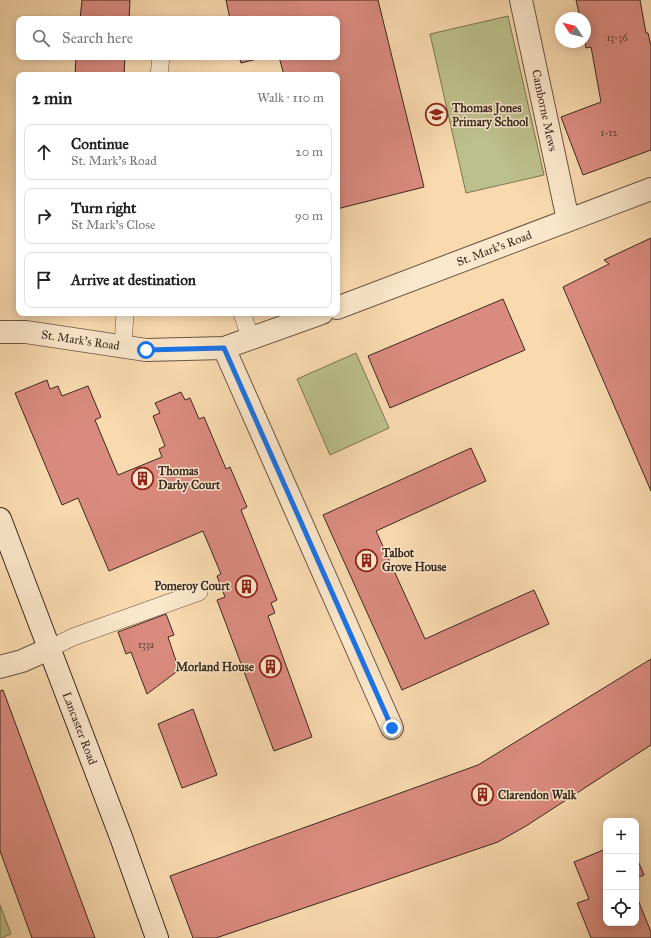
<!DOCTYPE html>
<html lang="en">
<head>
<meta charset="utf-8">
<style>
  body { margin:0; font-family:"IM FELL Great Primer",serif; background:#f6f6f6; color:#222 }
  .controls { position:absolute; right:12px; bottom:12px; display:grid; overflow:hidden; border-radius:8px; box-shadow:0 2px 10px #0003 }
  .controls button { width:36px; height:36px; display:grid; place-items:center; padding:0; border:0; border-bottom:1px solid #e0e0e0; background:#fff; color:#222; font:20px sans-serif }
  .compass { position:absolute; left:555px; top:12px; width:36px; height:36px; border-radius:50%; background:#fff; box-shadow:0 2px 10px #0003; rotate:305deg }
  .stop { position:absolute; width:12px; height:12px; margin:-9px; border:3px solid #1a73e8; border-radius:50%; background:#fff }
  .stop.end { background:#1a73e8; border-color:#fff; box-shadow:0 1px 4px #0008 }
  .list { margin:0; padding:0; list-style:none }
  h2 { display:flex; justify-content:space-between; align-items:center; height:52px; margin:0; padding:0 16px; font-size:17px }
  h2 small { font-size:13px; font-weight:400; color:#767676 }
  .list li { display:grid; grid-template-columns:26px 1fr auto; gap:12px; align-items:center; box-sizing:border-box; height:56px; margin:0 8px 8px; padding:0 8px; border:1px solid #e0e0e0; border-radius:8px }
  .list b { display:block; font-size:15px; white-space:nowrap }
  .list p { margin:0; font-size:13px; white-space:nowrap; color:#767676 }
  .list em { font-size:13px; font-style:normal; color:#767676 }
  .icon { flex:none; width:22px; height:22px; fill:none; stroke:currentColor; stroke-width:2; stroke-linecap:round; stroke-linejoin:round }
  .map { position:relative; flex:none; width:651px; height:938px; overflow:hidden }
  .search { position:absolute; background:#fff; box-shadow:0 2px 10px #0003; left:16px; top:16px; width:324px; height:44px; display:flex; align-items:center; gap:10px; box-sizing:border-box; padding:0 14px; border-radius:8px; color:#767676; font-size:15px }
  .panel { position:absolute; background:#fff; box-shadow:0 2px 10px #0003; left:16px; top:72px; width:324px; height:244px; border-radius:8px }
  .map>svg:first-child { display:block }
</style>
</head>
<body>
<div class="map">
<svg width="651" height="938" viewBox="0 0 651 938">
  <rect width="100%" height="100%" fill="#f9daaf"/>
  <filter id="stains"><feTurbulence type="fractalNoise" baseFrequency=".005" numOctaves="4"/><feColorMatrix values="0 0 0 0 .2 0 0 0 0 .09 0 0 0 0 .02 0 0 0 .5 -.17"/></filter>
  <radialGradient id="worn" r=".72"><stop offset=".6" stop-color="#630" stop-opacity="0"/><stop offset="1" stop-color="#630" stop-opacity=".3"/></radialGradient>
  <path fill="#bcc08c" stroke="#7c7456" d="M508 16 544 175 466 193 430 34Z
    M356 353 389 428 330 455 297 379Z
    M0 905 11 934 1 938H0Z"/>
  <path fill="#da8b7f" stroke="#3b281f" d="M82 0H130L129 19H80Z
    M226 0H378L424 187 337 209V75H284L279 57H337V19H230Z
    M576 0H640L646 33H648L651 46V150L583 175 561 117 601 102 591 47 586 48 585 42V18H580Z
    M76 57H125L124 75H75Z
    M239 57H265L241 63Z
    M651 238V491L563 287 609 264 604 260Z
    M503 299 525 350 390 408 368 356Z
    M47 380 50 389 58 386 62 396 88 386 101 417 95 420 118 475 162 457 159 449 165 446 153 416 160 413 155 403 181 392 185 400 190 398 199 419 204 417 226 469 230 467 247 507 241 510 277 600 271 603 275 613 268 616 312 737 274 751 217 600 225 597 217 576 221 574 203 531 109 571 78 498 62 505 15 393Z
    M471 448 486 481 376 531 425 639 534 590 549 624 402 690 323 515Z
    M166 614 174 635 168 637 179 670 147 694 131 652 126 654 118 632Z
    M651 659V745L526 826 498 842 216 938H193L170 876 478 765Z
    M3 690 95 938H32L0 851V691Z
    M193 709 217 775 182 788 158 724Z
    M606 849V923H636V895L651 932V938H591L577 903 589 899 574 862Z
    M636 856 644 875 636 878Z"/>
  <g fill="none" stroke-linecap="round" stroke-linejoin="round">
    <defs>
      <path id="lane" d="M159 75 161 57
        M242 313 251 340
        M123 346 125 313
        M49 649 73 637 199 592"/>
      <g id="street">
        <path id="s1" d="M521 0 568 220"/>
        <path id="s2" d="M337 308 651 189"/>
        <path id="s3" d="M0 332H26L146 350 224 348 322 313"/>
        <path d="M224 348 392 728"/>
        <path d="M0 667 22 661 49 649"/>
      </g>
      <g id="secondary">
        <path id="s4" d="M0 519 121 837 157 938"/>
      </g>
    </defs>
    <use href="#lane" stroke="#6a5443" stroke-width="18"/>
    <use href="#street" stroke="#6a5443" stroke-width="24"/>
    <use href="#secondary" stroke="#3b281f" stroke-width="24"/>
    <use href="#lane" stroke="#fbe7cb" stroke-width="17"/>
    <use href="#street" stroke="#fbe7cb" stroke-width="22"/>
    <use href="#secondary" stroke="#fbe7cb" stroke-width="22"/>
  </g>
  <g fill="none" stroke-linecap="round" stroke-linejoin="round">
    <path stroke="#1a73e8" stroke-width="5" d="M146 350 224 348 392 728"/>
  </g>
  <defs>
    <symbol id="school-ring" viewBox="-11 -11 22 22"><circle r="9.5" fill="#fbe7cb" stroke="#8f2418" stroke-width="1.5"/><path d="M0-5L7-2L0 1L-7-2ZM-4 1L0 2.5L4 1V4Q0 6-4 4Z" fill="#8f2418"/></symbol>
    <symbol id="building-ring" viewBox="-11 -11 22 22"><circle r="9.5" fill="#fbe7cb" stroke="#8f2418" stroke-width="1.5"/><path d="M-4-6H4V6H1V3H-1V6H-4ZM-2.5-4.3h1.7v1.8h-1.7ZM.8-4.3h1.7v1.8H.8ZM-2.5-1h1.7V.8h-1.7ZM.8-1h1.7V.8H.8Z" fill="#8f2418"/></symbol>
  </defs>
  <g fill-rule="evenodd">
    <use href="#school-ring" x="424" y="102" width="25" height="25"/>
    <use href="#building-ring" x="130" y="466" width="25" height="25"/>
    <use href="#building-ring" x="354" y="548" width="25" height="25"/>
    <use href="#building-ring" x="234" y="574" width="25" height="25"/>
    <use href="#building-ring" x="258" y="654" width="25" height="25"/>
    <use href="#building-ring" x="470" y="782" width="25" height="25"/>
  </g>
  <g text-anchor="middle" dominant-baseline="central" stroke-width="3" stroke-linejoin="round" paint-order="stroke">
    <g font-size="10" fill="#634137">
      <text x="617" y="38">13-36</text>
      <text x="609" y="133">1-12</text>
      <text x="146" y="645">133a</text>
    </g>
    <g font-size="12" font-weight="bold" fill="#3b281f" stroke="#fbe7cb" text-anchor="start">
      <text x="452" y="108">Thomas Jones<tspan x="452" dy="14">Primary School</tspan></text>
      <text x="158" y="471">Thomas<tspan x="158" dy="14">Darby Court</tspan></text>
      <text x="382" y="553">Talbot<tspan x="382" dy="14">Grove House</tspan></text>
      <text x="230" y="586" text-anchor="end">Pomeroy Court</text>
      <text x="254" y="667" text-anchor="end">Morland House</text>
      <text x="498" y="795">Clarendon Walk</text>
    </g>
    <g font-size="12" fill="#3b281f" stroke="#fbe7cb">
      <text stroke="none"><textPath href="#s1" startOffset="113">Camborne Mews</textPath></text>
      <text stroke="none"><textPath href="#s2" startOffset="168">St. Mark's Road</textPath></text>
      <text stroke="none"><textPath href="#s3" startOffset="81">St. Mark's Road</textPath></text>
      <text stroke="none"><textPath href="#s4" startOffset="224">Lancaster Road</textPath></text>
    </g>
  </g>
  <rect width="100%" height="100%" filter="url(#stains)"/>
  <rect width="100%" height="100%" fill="url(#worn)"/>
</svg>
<div class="controls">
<button>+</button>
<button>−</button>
<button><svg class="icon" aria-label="locate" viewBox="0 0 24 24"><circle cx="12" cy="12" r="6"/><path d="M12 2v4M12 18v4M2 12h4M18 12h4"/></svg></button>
</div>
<svg class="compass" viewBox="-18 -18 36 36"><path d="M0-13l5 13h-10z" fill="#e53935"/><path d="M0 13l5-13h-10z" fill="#767676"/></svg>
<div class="stop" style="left:146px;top:350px"></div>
<div class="stop end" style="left:392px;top:728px"></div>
<div class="search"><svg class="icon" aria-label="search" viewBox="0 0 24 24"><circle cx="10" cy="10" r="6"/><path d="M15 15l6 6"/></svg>Search here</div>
<section class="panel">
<h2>2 min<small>Walk · 110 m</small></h2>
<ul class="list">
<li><svg class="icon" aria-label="ahead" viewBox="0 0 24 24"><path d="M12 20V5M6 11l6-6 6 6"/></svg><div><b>Continue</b><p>St. Mark's Road</p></div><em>20 m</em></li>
<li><svg class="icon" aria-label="right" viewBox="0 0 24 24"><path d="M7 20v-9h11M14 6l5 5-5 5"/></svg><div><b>Turn right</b><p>St Mark's Close</p></div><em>90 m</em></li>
<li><svg class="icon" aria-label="arrive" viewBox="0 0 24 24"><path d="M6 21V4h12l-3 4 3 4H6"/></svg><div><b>Arrive at destination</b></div></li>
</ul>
</section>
</div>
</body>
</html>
